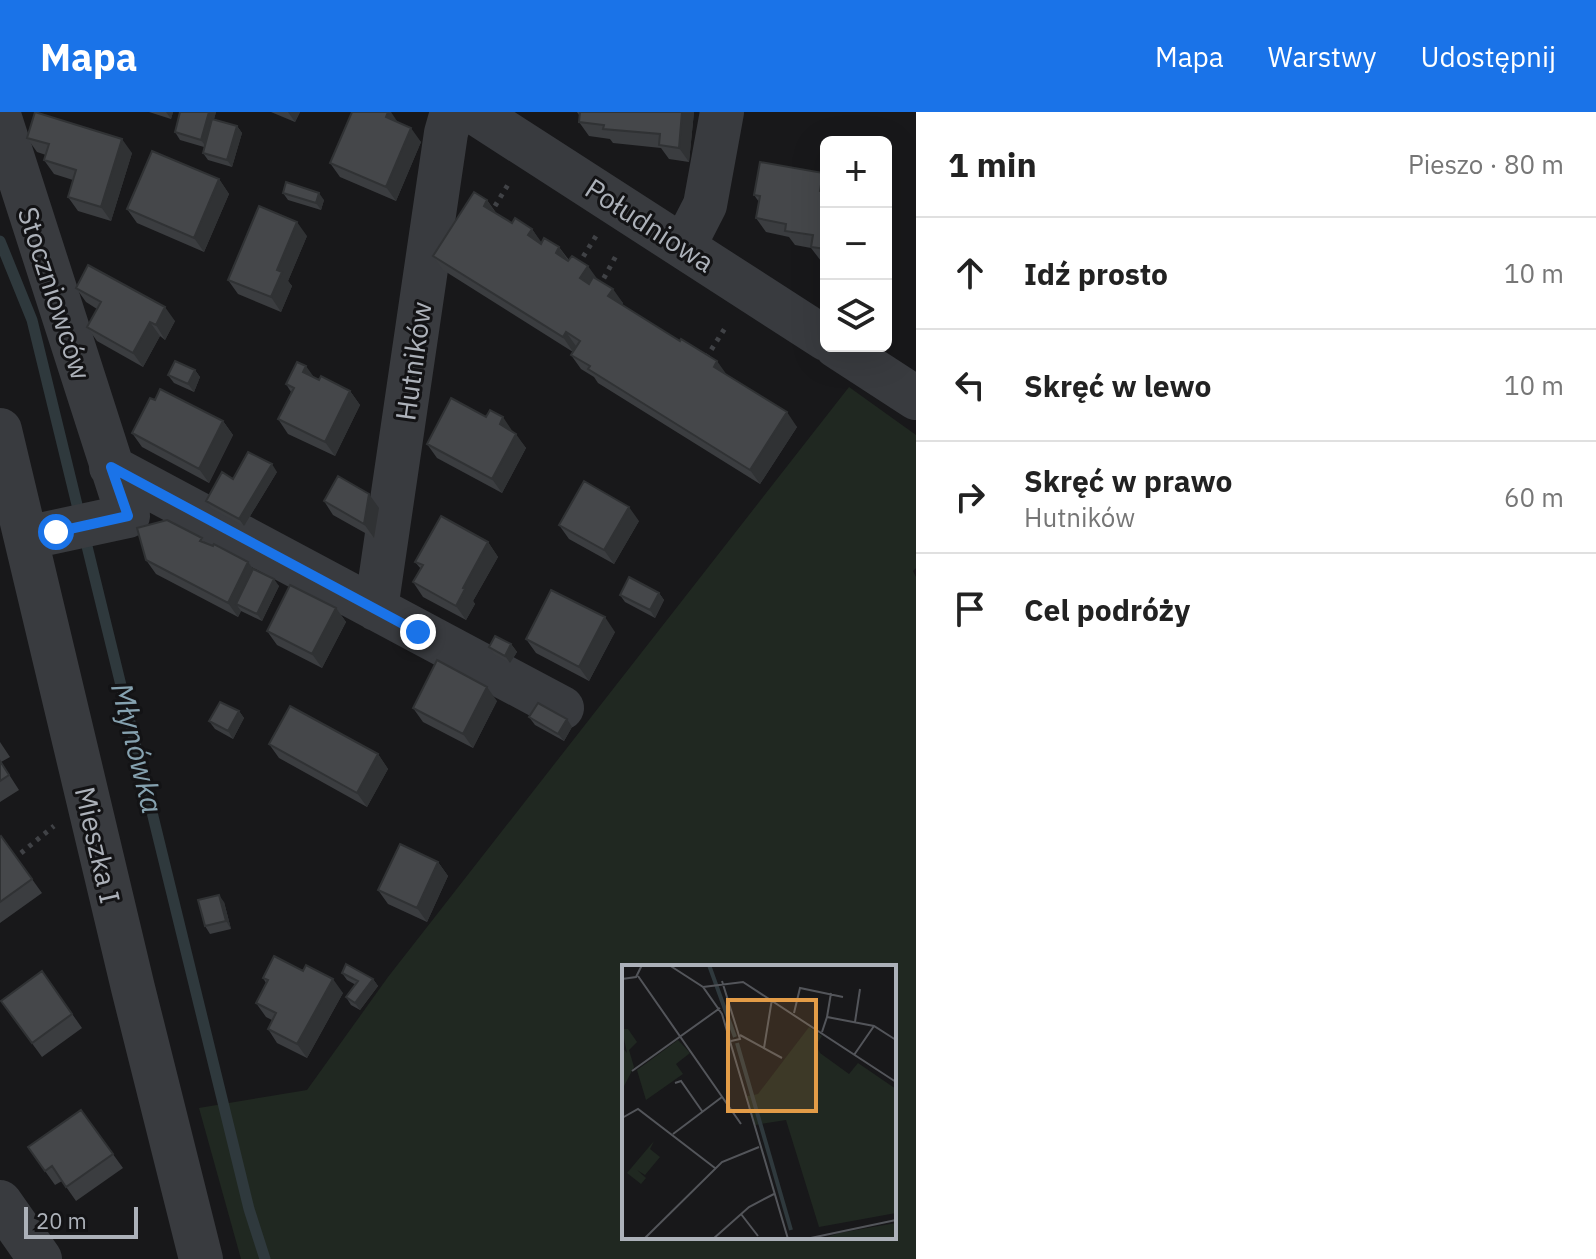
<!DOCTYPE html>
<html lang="pl">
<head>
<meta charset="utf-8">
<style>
  body { margin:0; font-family:"IBM Plex Sans",sans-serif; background:#f2f2f2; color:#222 }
  .controls { position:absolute; right:24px; top:24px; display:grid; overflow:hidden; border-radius:12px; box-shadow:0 8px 32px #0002 }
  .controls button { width:72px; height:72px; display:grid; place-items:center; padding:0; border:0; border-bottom:2px solid #e0e0e0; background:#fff; color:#222; font:40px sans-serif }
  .scale { position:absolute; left:24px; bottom:20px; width:114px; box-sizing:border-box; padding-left:8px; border:4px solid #acb1b9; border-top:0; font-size:22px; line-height:28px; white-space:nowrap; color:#acb1b9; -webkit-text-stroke:6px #131315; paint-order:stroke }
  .stop { position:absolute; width:24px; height:24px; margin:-18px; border:6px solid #1a73e8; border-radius:50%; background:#fff }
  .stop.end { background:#1a73e8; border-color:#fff; box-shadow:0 2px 8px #0008 }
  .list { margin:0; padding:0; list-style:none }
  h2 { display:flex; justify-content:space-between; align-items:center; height:104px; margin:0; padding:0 32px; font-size:34px }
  h2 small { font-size:26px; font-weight:400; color:#767676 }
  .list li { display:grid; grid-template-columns:52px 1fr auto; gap:24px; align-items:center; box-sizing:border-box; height:112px; padding:0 32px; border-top:2px solid #e0e0e0 }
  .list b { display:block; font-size:30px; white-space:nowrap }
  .list p { margin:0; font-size:26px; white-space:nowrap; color:#767676 }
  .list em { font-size:26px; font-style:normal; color:#767676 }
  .icon { flex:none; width:44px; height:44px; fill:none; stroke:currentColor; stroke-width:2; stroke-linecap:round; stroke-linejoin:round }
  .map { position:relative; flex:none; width:916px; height:1147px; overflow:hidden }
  header { display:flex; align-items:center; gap:48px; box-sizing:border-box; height:112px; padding:0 40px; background:#1a73e8; color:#fff }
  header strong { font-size:38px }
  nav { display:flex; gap:44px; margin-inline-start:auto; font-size:28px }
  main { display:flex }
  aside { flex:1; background:#fff }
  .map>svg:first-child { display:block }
</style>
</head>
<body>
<header>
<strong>Mapa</strong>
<nav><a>Mapa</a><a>Warstwy</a><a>Udostępnij</a></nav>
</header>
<main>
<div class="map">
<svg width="916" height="1147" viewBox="0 0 916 1147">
  <rect width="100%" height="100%" fill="#18181a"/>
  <path fill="#202821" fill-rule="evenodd" d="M849 275 916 323V456L913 459 916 465V1147H241L199 996 307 978 388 865ZM624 855H894V1125H624Z"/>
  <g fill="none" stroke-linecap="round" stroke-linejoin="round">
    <path stroke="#2f393d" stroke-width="11" d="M0 129 32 208 80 405
      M84 422 249 1097 265 1147"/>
    <path stroke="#404246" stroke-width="5" stroke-dasharray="4 6" stroke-linecap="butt" d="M495 94 509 71
      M578 153 596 124
      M599 175 617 142
      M706 246 727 213
      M21 741 54 714"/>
    <path stroke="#393b3f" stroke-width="44" d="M474 0 826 227
      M0 6 128 404 26 426
      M684 134 705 93 722 0
      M836 234 916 286
      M0 318 133 876 201 1147
      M111 355 562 596
      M376 497 446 21 452 0
      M0 1090 40 1147"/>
  </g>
  <path fill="#3b3d40" d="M149 0H173L171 7Z
    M180 0H216L214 7 237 14 242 21 232 55 208 48 203 41 204 35 180 28 175 20Z
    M271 0H300L295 10Z
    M577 0H694L689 50 669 47 661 36 613 31 610 27 589 24 579 10V3Z
    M398 10 421 30 396 89 340 65 330 51Z
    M27 26 132 41 111 109 78 99 68 85 73 68 54 62 44 48 46 43 37 40Z
    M826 66V150L821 149 811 136 795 133 789 125 766 120 756 106 759 90 754 83Z
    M219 67 229 82 204 140 137 111 127 97Z
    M283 81 324 88 321 98 288 88Z
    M487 88 497 102 512 111 532 117 541 131 559 135 569 148 597 167 623 191 622 193 727 263 797 315 760 372 598 271 594 265 581 257 571 243 573 240 443 158 433 144Z
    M307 124 288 169 292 174 281 200 238 182 228 168Z
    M76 176 175 209 165 228 160 224 143 255 97 229 87 215 97 197 86 190Z
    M195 258 200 265 194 280 174 271 168 263Z
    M314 266 350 279 360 293 335 344 288 322 278 307 291 280 286 272Z
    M155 288 223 309 233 323 209 371 142 335 132 321Z
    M513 320 526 336 502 381 437 346 427 332Z
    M277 360 244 414 211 396 206 389 233 367Z
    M324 389 379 396 374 426 333 403Z
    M639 409 614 452 569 427 559 413Z
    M202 426 205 431 248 450 253 457 279 474 262 509 241 499 238 505 156 462 146 448Z
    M488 430 498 445 473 489 475 492 466 508 423 485 413 470 421 457 415 450Z
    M659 481 664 488 655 506 625 490 620 483Z
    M336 496 346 510 322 556 277 533 267 519Z
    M615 520 589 569 536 541 526 527Z
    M511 532 517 540 510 551 494 542 489 535Z
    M497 589 473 636 423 610 413 596Z
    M239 599 244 606 233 627 215 617 209 609Z
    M529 605 572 615 564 629 535 613Z
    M0 630 10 645 1 650 19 678 0 690Z
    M269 632 378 642 388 657 367 695 279 646Z
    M1 724 42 781 0 811V725Z
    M438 750 448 764 427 810 388 792 378 778Z
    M224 790 231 817 210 822 205 814Z
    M42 859 82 916 42 945 1 889Z
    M342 861 373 867 378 874 360 898 351 893 346 885 356 873 347 868Z
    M263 866 343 881 307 946 277 931 268 917 272 908 266 905 256 891 266 871Z
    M81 998 123 1056 76 1089 62 1069 55 1073 28 1035Z"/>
  <path fill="#303234" d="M166 0H173L171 7Z
    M209 0H216L206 35 201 28Z
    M288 0H300L295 10Z
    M388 0H391L399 12 386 5Z
    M682 0H694L689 50 679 36Z
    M237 14 242 21 232 55 227 48Z
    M411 16 421 30 396 89 386 75Z
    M122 27 132 41 111 109 101 95Z
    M823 61 826 66V87L820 79Z
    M219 67 229 82 204 140 194 126Z
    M319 81 324 88 321 98 316 91Z
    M487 88 497 103 484 94Z
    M297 110 307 124 288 169 292 174 281 200 271 185 277 158Z
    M532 117 542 131 537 137 528 123Z
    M559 135 569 150 556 141Z
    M588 154 598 168 590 180 580 166Z
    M613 177 623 191 618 198 608 184Z
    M165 195 175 209 165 228 156 213Z
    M150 210 160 224 143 255 133 241Z
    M566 220 576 234 573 240 563 225Z
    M717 249 727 263 714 255Z
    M306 254 316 268 303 260Z
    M195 258 200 265 194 280 188 272Z
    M350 279 360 293 335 344 325 330Z
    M787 300 797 315 760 372 750 358Z
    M503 305 513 320 500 312Z
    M223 309 233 323 209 371 199 357Z
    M516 322 526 336 502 381 492 367Z
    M272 352 277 360 244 414 239 407Z
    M369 382 379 396 374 426 364 412Z
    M629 395 639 409 614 452 604 438Z
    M488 430 498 445 473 489 475 492 466 508 456 494 463 476Z
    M248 450 258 464 236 492 241 499 238 505 228 491Z
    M274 467 279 474 262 509 257 502Z
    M659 481 664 488 655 506 650 498Z
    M336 496 346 510 322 556 312 542Z
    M605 505 615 520 589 569 579 555Z
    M511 532 517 540 510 551 505 544Z
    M487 575 497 589 473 636 463 622Z
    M239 599 244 606 233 627 228 619Z
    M567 607 572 615 564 629 558 622Z
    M378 642 388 657 367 695 357 681Z
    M438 750 448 764 427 810 417 796Z
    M219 783 224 790 231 817 226 809Z
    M333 867 343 881 307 946 297 932Z
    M373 867 378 874 360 898 355 891Z"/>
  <path fill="#45474a" stroke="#303234" stroke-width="2" d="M35 0 122 27 101 95 68 85 76 58 44 48 49 32 27 26Z
    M180 0H209L201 28 175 20Z
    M352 0H388L386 5 411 16 386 75 330 51Z
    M580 0H682L679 36 659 33 660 22 603 17 604 13 579 10Z
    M212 7 237 14 227 48 203 41Z
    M152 39 219 67 194 126 127 97Z
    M760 50 823 61 820 79 826 80V137L811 135 813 123 785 119 786 112 756 106 760 84 754 83Z
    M286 70 319 81 316 91 283 81Z
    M474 80 487 88 484 94 512 111 515 106 532 117 528 123 541 132 544 126 559 135 556 141 568 149 572 144 588 154 580 166 589 172 593 165 613 177 608 184 680 229 681 227 717 249 714 255 787 300 750 358 588 257 590 254 571 243 580 229 566 220 563 225 433 144Z
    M259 94 297 110 277 158 282 160 271 185 228 168Z
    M88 153 165 195 156 213 150 210 133 241 87 215 101 190 76 176Z
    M175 249 195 258 188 272 168 263Z
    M297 250 306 254 303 260 319 268 321 264 350 279 325 330 278 307 294 276 286 272Z
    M160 277 223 309 199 357 132 321 150 286 155 288Z
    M451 286 486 305 490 298 503 305 500 312 516 322 492 367 427 332Z
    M248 340 272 352 239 407 206 389 222 360 233 367Z
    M338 364 369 382 364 412 324 389Z
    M584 369 629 395 604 438 559 413Z
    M441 404 488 430 463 476 465 477 456 494 413 470 423 453 415 450Z
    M167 408 202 426 200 429 213 434 214 432 248 450 228 491 146 448 137 416Z
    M253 457 274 467 257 502 236 492Z
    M629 465 659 481 650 498 620 483Z
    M290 473 336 496 312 542 267 519Z
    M551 478 605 505 579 555 526 527Z
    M495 524 511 532 505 544 489 535Z
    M437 548 487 575 463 622 413 596Z
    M220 590 239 599 228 619 209 609Z
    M538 591 567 607 558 622 529 605Z
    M290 594 378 642 357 681 269 632Z
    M0 649 9 663 0 669Z
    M1 724 32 767 0 790V725Z
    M400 732 438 750 417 796 378 778Z
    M219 783 226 809 205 814 198 788Z
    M274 844 303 859 306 853 333 867 297 932 268 917 276 901 256 891 268 868 263 866Z
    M346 852 373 867 355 891 346 885 358 869 342 861Z
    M42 859 72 902 32 931 1 889Z
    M81 998 113 1042 66 1075 52 1054 45 1059 28 1035Z"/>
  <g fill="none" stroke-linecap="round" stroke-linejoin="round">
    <path stroke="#1a73e8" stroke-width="10" d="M56 420 128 404 111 355 418 520"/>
  </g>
  <g text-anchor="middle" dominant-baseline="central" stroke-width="6" stroke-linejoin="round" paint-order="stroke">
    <g font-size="28" fill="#acb1b9" stroke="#131315">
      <text transform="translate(650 113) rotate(33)">Południowa</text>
      <text transform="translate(55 181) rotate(72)">Stoczniowców</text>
      <text transform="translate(413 249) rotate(-82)">Hutników</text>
      <text transform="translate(98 733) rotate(77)">Mieszka I</text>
    </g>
    <g font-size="30" font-style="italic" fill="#86a2b0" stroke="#131315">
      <text transform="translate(138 636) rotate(76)">Młynówka</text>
    </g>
  </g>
  <g transform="translate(622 853)">
    <rect width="274" height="274" fill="#18181a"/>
    <path d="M187 62 200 71 194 80 198 88 227 109 236 98 274 124V248L197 262 164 155 133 160 125 131 136 129ZM0 64H6L15 77 7 85 12 102 0 125V82L5 88ZM56 75 68 88 54 99 61 109 24 135 15 105ZM32 176 28 184 38 192 23 210 15 205 24 213 19 219 5 208ZM274 258V274H200L217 268Z" fill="#202821"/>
    <path fill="none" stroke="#2f393d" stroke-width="4" d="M87 0 113 72M115 78 169 265"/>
    <path fill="none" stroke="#53555a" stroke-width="2" d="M47 0 81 22 100 49 166 274M16 11 119 159M0 14 14 12 20 0M100 16 118 74 109 76M81 22 121 17 274 117M172 48 178 23 221 32M205 52 209 28M233 57 238 24M200 67 205 52 252 61 274 75M118 70 160 93M142 83 150 34M232 90 252 61M10 106 98 43M53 118 59 116 80 146M0 153 16 144 93 203M51 169 100 132M119 249 136 271M22 274 100 197 137 182M91 274 127 242 152 229M184 274 274 255"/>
    <path fill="#e39c47" fill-opacity="0.15" stroke="#e39c47" stroke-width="4" d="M106 35H194V146H106Z"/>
    <rect width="274" height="274" fill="none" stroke="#acb1b9" stroke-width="4"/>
  </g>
</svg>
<div class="controls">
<button>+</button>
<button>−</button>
<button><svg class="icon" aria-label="layers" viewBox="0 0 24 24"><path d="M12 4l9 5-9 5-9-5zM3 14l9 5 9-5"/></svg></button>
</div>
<div class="scale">20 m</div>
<div class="stop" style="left:56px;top:420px"></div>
<div class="stop end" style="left:418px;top:520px"></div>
</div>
<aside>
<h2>1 min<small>Pieszo · 80 m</small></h2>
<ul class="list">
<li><svg class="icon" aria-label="ahead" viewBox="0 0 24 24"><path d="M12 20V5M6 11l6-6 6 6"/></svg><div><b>Idź prosto</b></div><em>10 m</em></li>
<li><svg class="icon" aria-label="left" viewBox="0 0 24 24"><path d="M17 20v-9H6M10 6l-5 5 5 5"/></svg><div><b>Skręć w lewo</b></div><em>10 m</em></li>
<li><svg class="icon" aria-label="right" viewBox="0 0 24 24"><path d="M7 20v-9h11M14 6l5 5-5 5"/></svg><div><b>Skręć w prawo</b><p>Hutników</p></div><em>60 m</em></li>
<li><svg class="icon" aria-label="arrive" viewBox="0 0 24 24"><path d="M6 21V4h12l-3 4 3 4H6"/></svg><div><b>Cel podróży</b></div></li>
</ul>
</aside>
</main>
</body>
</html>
